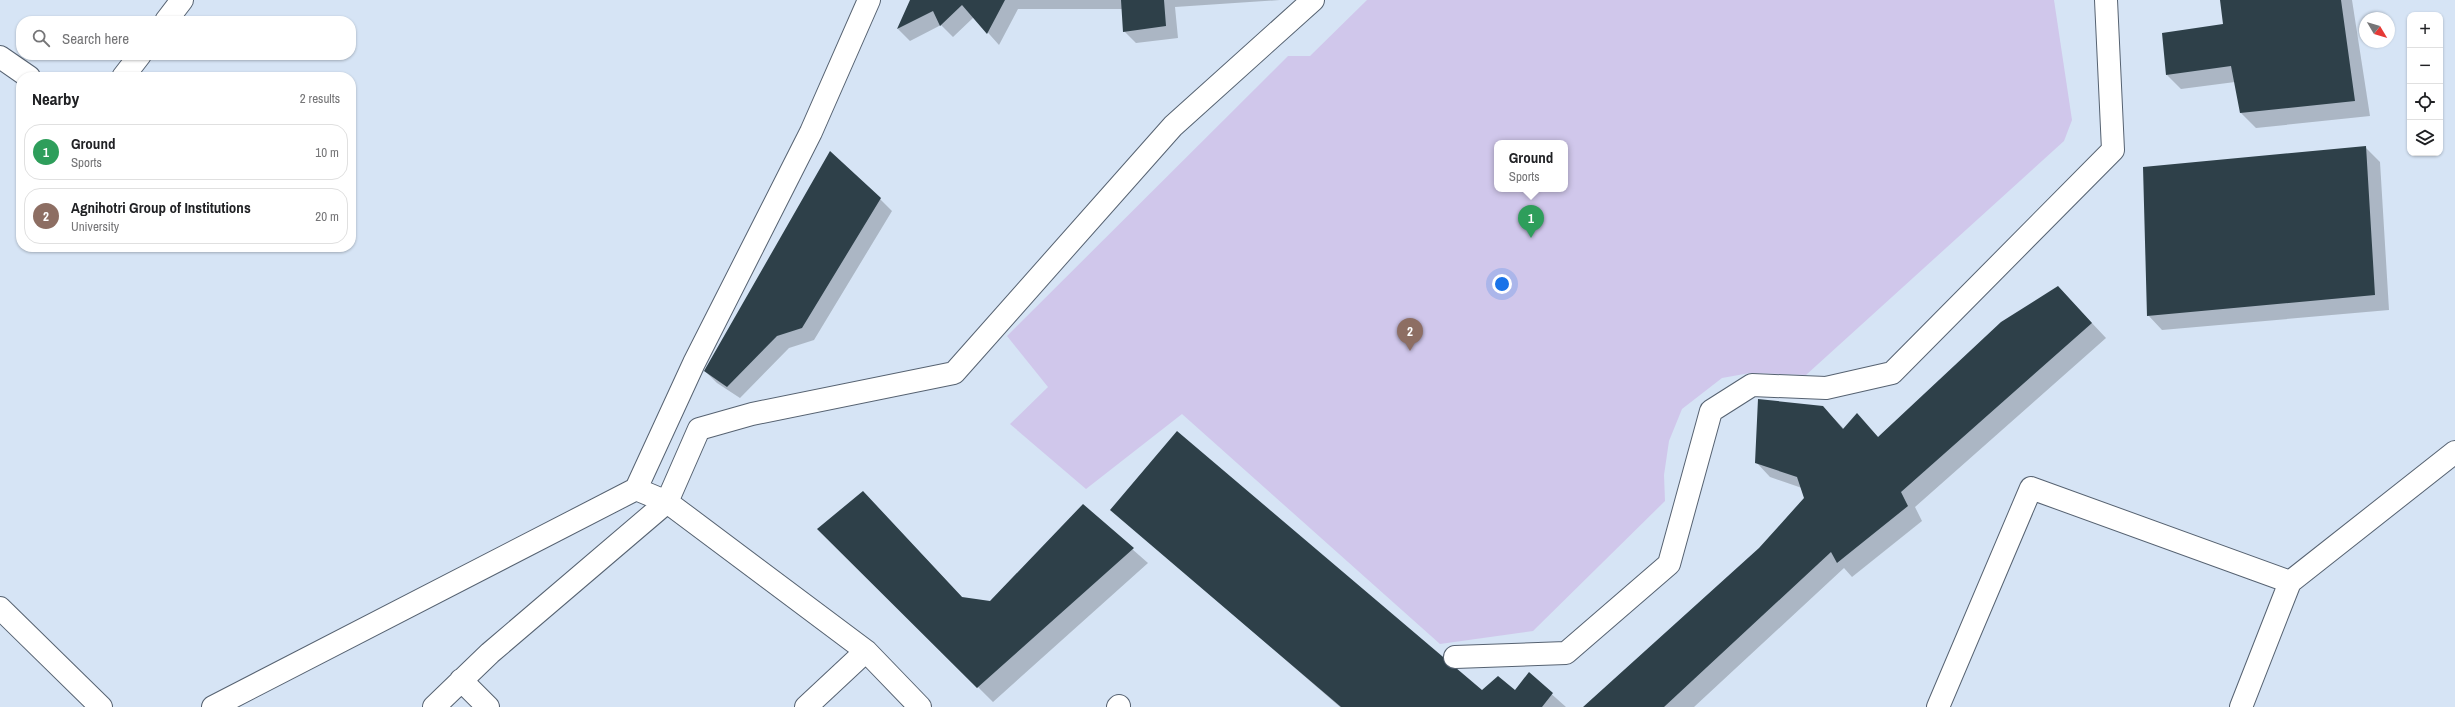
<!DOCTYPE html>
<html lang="en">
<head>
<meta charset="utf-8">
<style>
  body { margin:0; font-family:"Archivo Narrow",sans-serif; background:#f2f2f2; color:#202124 }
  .controls { position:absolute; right:12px; top:12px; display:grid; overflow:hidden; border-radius:8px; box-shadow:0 1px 3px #0004 }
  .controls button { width:36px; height:36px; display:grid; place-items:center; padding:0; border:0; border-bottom:1px solid #e0e0e0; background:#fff; color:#202124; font:20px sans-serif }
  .compass { position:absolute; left:2359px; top:12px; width:36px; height:36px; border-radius:50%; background:#fff; box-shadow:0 1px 3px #0004; rotate:128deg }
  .you { position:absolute; left:1502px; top:284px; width:14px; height:14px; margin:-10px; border:3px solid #fff; border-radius:50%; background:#1a73e8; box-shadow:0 0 0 6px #1a73e833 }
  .badge { display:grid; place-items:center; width:26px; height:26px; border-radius:50%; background:#2a883a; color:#fff; font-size:13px; font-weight:700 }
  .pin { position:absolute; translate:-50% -33px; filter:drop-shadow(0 1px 2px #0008) }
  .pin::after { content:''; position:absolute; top:21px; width:14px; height:12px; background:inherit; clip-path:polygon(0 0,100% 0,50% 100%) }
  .popup { position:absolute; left:1494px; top:140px; width:74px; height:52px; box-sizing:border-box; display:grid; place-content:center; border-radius:8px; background:#fff; filter:drop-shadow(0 1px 3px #0005); font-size:13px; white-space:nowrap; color:#757577 }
  .popup b { font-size:15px; color:#202124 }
  .popup::after { content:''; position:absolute; left:50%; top:100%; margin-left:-8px; border:8px solid transparent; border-top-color:#fff }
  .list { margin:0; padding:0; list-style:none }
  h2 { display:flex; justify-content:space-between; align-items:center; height:52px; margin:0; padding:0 16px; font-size:17px }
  h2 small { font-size:13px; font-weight:400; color:#757577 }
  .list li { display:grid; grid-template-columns:26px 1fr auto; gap:12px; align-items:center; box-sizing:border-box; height:56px; margin:0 8px 8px; padding:0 8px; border:1px solid #e0e0e0; border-radius:16px }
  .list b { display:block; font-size:15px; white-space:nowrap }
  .list p { margin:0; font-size:13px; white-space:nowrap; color:#757577 }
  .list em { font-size:13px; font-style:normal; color:#757577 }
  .icon { flex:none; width:22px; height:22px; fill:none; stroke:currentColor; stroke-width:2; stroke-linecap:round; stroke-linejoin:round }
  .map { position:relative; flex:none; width:2455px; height:707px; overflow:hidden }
  .search { position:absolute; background:#fff; box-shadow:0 1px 3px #0004; left:16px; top:16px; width:340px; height:44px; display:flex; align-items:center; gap:10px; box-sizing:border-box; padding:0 14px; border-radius:16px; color:#757577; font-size:15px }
  .panel { position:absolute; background:#fff; box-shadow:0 1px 3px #0004; left:16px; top:72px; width:340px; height:180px; border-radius:16px }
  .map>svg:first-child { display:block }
</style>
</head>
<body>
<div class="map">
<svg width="2455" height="707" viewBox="0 0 2455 707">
  <rect width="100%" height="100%" fill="#d6e4f5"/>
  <path fill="#d0c7eb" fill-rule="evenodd" d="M1367 0H2054L2072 120 2064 141 1806 375 1750 373 1722 378 1682 409 1669 441 1664 475 1665 501 1533 631 1440 644 1182 414 1086 489 1010 424 1048 387 1007 336 1288 56H1310ZM1497 143H1565V189H1497Z"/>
  <path fill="#0003" d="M911 0H1280L1175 7 1178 38 1136 43 1124 31 1123 9H1018L999 45 974 17 953 37 941 25 910 41 898 29Z
    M2221 0H2352L2370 116 2256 128 2241 113 2235 82 2181 89 2167 75 2224 25Z
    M2365 147 2380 162 2389 310 2162 330 2148 315Z
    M880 199 892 211 814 340 789 348 740 398 717 383 705 371Z
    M2058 287 2106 338 1915 507 1922 521 1852 577 1844 568 1694 707H1584L1760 549 1805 498 1802 488 1770 477 1756 462 1823 407 1844 429 1857 415 1879 438Z
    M863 492 963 598 990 602 1083 506 1148 563 993 702 819 529Z
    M1112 510 1482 692 1515 691 1529 674 1566 707H1340Z"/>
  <path fill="#2e4049" d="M910 0H1005L987 34 962 5 940 26 933 11 897 29Z
    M1121 0H1164L1166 26 1123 32Z
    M2220 0H2341L2355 101 2240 113 2231 66 2166 75 2162 33 2223 24Z
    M2366 146 2375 295 2147 316 2143 167Z
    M830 151 881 198 802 328 777 336 727 387 704 371Z
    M2058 286 2092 323 1901 492 1908 506 1837 563 1831 552 1664 707H1583L1759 548 1804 498 1797 477 1755 463 1758 399 1823 406 1843 429 1857 413 1878 437 2001 322Z
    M1177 431 1482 690 1498 676 1515 690 1529 672 1553 693 1542 707H1341L1110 510Z
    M863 491 962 597 990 601 1083 504 1134 548 977 688 817 529Z"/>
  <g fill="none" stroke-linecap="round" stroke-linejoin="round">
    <defs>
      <path id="minor" d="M166 21 182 0
        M0 57 29 77
        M123 77 140 55
        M636 489 667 502 866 651 920 707
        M0 608 101 707
        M1455 657 1566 653 1669 564 1711 411 1752 385 1826 388 1892 373 2113 150 2106 0
        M461 680 488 707
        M213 707 636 489 694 363 811 132 869 0
        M434 707 490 653 667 502 699 429 752 414 954 373 1173 126 1313 0
        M806 707 866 651
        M1118 707 1119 706
        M1938 707 2031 488 2290 582 2455 452
        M2241 707 2290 582"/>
    </defs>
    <use href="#minor" stroke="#566271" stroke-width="24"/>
    <use href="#minor" stroke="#fff" stroke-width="22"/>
  </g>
</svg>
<div class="controls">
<button>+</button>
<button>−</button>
<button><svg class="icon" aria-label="locate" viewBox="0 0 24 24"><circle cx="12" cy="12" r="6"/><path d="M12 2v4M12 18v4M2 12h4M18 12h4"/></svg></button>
<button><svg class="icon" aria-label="layers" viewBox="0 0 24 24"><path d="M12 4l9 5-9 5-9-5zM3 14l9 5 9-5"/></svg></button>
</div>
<svg class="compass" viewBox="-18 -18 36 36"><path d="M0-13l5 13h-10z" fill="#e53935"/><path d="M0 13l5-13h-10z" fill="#757577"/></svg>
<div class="you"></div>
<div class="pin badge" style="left:1531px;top:238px;background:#2e9e5b">1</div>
<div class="popup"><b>Ground</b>Sports</div>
<div class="pin badge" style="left:1410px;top:351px;background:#8d6e63">2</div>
<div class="search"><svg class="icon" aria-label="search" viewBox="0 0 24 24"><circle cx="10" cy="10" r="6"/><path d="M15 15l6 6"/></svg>Search here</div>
<section class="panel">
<h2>Nearby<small>2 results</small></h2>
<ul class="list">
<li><span class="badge" style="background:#2e9e5b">1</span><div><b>Ground</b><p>Sports</p></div><em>10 m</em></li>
<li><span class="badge" style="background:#8d6e63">2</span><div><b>Agnihotri Group of Institutions</b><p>University</p></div><em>20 m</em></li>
</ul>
</section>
</div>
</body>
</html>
